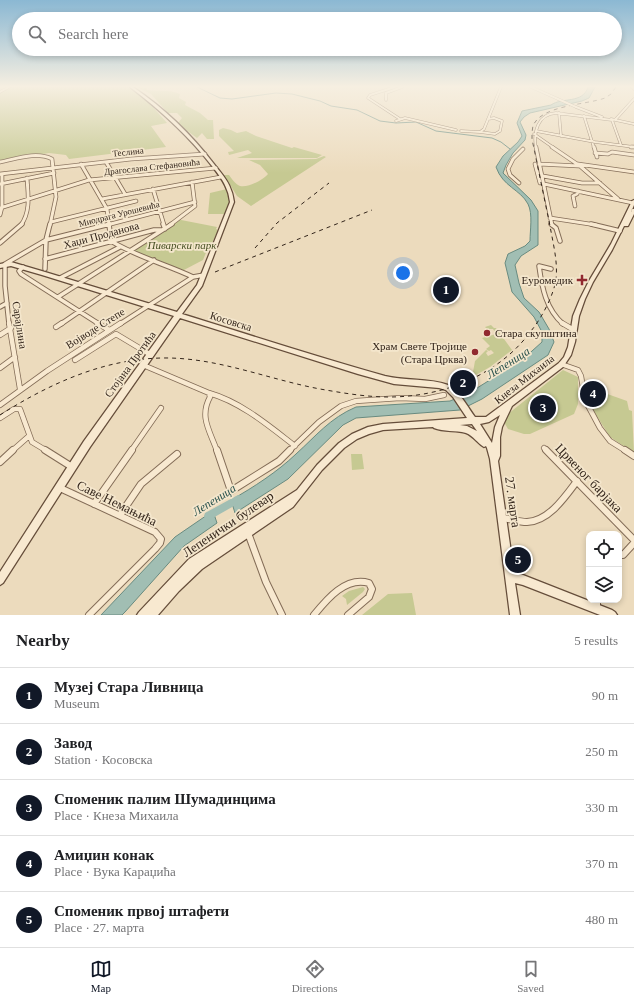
<!DOCTYPE html>
<html lang="en">
<head>
<meta charset="utf-8">
<style>
  body { margin:0; font-family:"Times New Roman",serif; background:#f6f6f6; color:#202124 }
  .controls { position:absolute; right:12px; bottom:12px; display:grid; overflow:hidden; border-radius:8px; box-shadow:0 2px 6px #0003 }
  .controls button { width:36px; height:36px; display:grid; place-items:center; padding:0; border:0; border-bottom:1px solid #e0e0e0; background:#fff; color:#202124; font:20px sans-serif }
  .you { position:absolute; left:403px; top:273px; width:14px; height:14px; margin:-10px; border:3px solid #fff; border-radius:50%; background:#1a73e8; box-shadow:0 0 0 6px #1a73e833 }
  .badge { display:grid; place-items:center; width:26px; height:26px; border-radius:50%; background:#111827; color:#fff; font-size:13px; font-weight:700 }
  .pin { position:absolute; translate:-50% -50%; border:2px solid #fff; box-shadow:0 1px 4px #0006 }
  .list { margin:0; padding:0; list-style:none }
  h2 { display:flex; justify-content:space-between; align-items:center; height:52px; margin:0; padding:0 16px; font-size:17px }
  h2 small { font-size:13px; font-weight:400; color:#757577 }
  .list li { display:grid; grid-template-columns:26px 1fr auto; gap:12px; align-items:center; box-sizing:border-box; height:56px; padding:0 16px; border-top:1px solid #e0e0e0 }
  .list b { display:block; font-size:15px; white-space:nowrap }
  .list p { margin:0; font-size:13px; white-space:nowrap; color:#757577 }
  .list em { font-size:13px; font-style:normal; color:#757577 }
  .icon { flex:none; width:22px; height:22px; fill:none; stroke:currentColor; stroke-width:2; stroke-linecap:round; stroke-linejoin:round }
  .map { position:relative; flex:none; width:634px; height:615px; overflow:hidden }
  .search { position:absolute; background:#fff; box-shadow:0 2px 6px #0003; left:12px; right:12px; top:12px; height:44px; display:flex; align-items:center; gap:10px; box-sizing:border-box; padding:0 14px; border-radius:22px; color:#757577; font-size:15px }
  .sheet { height:332px; background:#fff }
  nav { display:flex; justify-content:space-around; align-items:center; box-sizing:border-box; height:56px; border-top:1px solid #e0e0e0; background:#fff; font-size:11px; color:#757577 }
  nav a { display:grid; justify-items:center; gap:2px }
  nav .on { color:#111827 }
  .map>svg:first-child { display:block }
</style>
</head>
<body>
<div class="map">
<svg width="634" height="615" viewBox="0 0 634 615">
  <rect width="100%" height="100%" fill="#ecdbbd"/>
  <path fill="#c6c992" d="M11 87H127L144 97 167 123 151 126 166 147 69 159 66 155 49 153 0 161V92Z
    M137 87 147 88V90C159 92 169 89 180 94L179 98 186 102 185 105 200 113 208 120H213L214 139H207L202 133 197 138 179 125 178 123 182 118 177 113H168L151 94Z
    M223 128 231 130 237 133 246 131 256 136 292 148 294 147 322 155 317 158H237L252 153 248 150 229 155 228 152 234 151 219 136V130Z
    M324 156 326 157 251 206 237 196 224 175H229C231 178 236 185 240 186 248 188 263 180 268 174L260 165 249 160 316 159Z
    M227 189 231 199 226 214H208L210 193Z
    M176 219 217 227 216 229 218 230 212 243H210L203 260 182 271 130 251Z
    M491 325 494 328H496L512 350 490 367 476 375 473 372 475 361 486 350 488 351 486 353 488 356 494 353 491 350 489 351 486 349 490 346 482 338 496 334 493 329H487L485 327Z
    M563 370 578 377V404L574 414 530 434H524L508 429 504 422 508 414Z
    M599 391 627 401 629 410 632 411 634 453 610 437 588 402 587 398 599 402Z
    M351 454H362L364 469 352 470Z
    M363 587 365 589 363 592 347 605 346 599 342 596 349 591Z
    M412 593 416 615H362L388 594Z"/>
  <path fill="#a1beb3" stroke="#698b80" d="M588 87H595L589 98 582 101 530 113 524 117 520 122 526 135 525 140 513 153 506 165 503 173 531 200 538 211V245L521 256 515 265 519 283 524 298 539 312 549 329 554 342 548 355 482 399 460 410 356 418 343 425 288 479 235 513 231 500C254 487 277 472 296 454 316 436 330 418 356 407L450 401 469 393 522 360 542 342V332L534 317 512 292 505 263 508 254 525 246 530 241C530 230 533 214 528 204 520 189 503 187 496 167L503 156 518 142 522 136 517 123 522 111 551 105C562 97 583 104 588 87Z
    M213 511 217 523 184 546 125 612 122 615H101L175 537Z"/>
  <g fill="none" stroke-linecap="round" stroke-linejoin="round">
    <path stroke="#698b80" stroke-width="1" d="M197 87 220 98 232 99 276 93 292 94 320 101 331 106 357 110 380 121 396 123 416 122 436 131 492 138 501 142 510 149"/>
    <path fill="#a1beb3" fill-rule="evenodd" d="M238 495 241 496 242 499 241 502 211 519 208 520 205 519 204 516 205 513Z"/>
    <defs>
      <path id="street-far4" d="M395 87 370 95 368 98 400 119
        M531 87 558 99
        M632 87 634 89
        M0 92 9 87
        M386 100V93L402 87
        M576 107 602 117
        M559 113 561 136
        M584 116 594 148
        M611 119 634 124
        M615 120 634 99
        M396 121 405 118 456 130
        M461 131 480 132 484 129 501 87
        M536 131 595 142 634 147
        M480 132 495 134 500 131 502 121 494 118 488 119
        M534 134 554 148
        M536 148C533 132 538 114 556 113L612 120 621 145"/>
      <path id="street-far3" d="M536 147 552 225
        M552 147 580 166 618 199
        M594 147 597 157
        M631 147H634
        M595 153 608 154 612 152 634 155
        M0 162C16 159 36 151 52 159L56 197 50 225
        M106 162 125 194
        M81 164 107 209 109 225
        M535 164 540 183
        M539 164 579 166
        M578 164 634 172
        M0 174 131 159 205 154
        M0 174 2 175V207L0 215
        M543 176 582 183H600
        M519 183 510 175 508 169 513 159 523 149
        M0 184 54 173
        M544 184 633 203
        M153 189 164 225
        M102 199 221 177
        M575 206 573 196 577 194 578 191
        M0 208 89 180 216 168
        M550 218 596 225
        M51 222 136 201
        M21 225C31 211 28 194 27 178
        M107 225 195 202
        M170 225 195 206 192 182"/>
      <path id="street-far2" d="M109 224 111 241C137 257 166 264 193 277
        M163 224 165 229
        M551 224 556 228 560 241
        M591 224 620 231
        M0 243 22 224
        M45 259 154 230H162
        M5 264 46 240 110 224
        M5 264V286L9 324
        M23 267 19 271 21 274 99 324
        M45 269 46 240 50 224
        M551 269 539 266C542 288 546 309 563 324
        M60 278 120 247
        M58 297 172 224
        M0 307 7 303
        M61 324 154 260
        M120 324 193 277 204 275"/>
      <path id="street-far1" d="M9 323 20 389
        M97 323 109 330
        M562 323 574 330
        M56 327 62 323
        M0 335 11 328
        M75 360 116 334 151 355
        M561 364 578 370 581 376 585 400 600 428 610 441 626 451
        M143 365 209 393 210 397C199 417 210 431 217 451
        M0 368 15 357
        M209 393C241 402 269 426 295 446
        M0 405 47 371 121 323
        M0 418 14 409H20L32 442 47 451
        M544 448 547 451
        M12 451 29 436
        M131 451 161 408
        M289 451 319 422 341 406 356 401 400 398 425 399 444 395"/>
      <path id="street" d="M45 450 72 467
        M217 450 231 491 279 461 290 450
        M546 450 634 540
        M625 450 634 456
        M0 462 13 450
        M60 488 155 532 161 539 160 543 155 549 89 615
        M94 504 132 450
        M120 515 141 484 177 454
        M502 518C510 519 519 522 527 522 549 521 565 497 577 481
        M248 533 266 582 282 615
        M619 555H623L634 543
        M597 600V609
        M314 615C327 599 346 576 369 583L372 589 369 597 348 615"/>
      <path id="secondary" d="M130 87H133C164 108 192 135 214 164 220 172 228 180 231 190 233 194 233 198 234 202L202 286 182 314C250 335 317 357 385 376 405 381 430 378 448 385 458 389 469 409 475 417H486L559 363 564 357 568 347 573 316 580 299 589 281 611 244 632 201 634 200V205L631 212 632 209H634V214L628 226H624L612 250 593 282 585 299 579 316 575 342 571 355 563 367 512 406 502 427 500 437V456L498 461 514 573 523 575 612 610 615 612 617 615H600L523 585 515 583 520 615H510L490 459 487 448 486 446 484 447C477 443 474 436 466 433 455 430 444 432 434 428L433 427 383 430 369 434 357 439 344 448 322 470 293 507 202 569 179 591 158 615H137L139 612 189 559 297 490 317 465 339 443 352 434 368 427 383 424 467 418 453 397 446 390 439 388 394 384 358 374 180 318 90 447 3 583 0 585V572L84 441 174 316 42 275 11 266 0 268V264L11 262 45 272 177 312 197 285 230 202C229 198 229 194 227 190 224 181 218 174 212 166 189 136 160 110 130 87ZM500 415 495 427 492 443 480 424 489 422ZM472 424 477 431 467 426 460 425Z"/>
    </defs>
    <use href="#street-far4" stroke="#836c57" stroke-width="3"/>
    <use href="#street-far3" stroke="#836c57" stroke-width="4.5"/>
    <use href="#street-far2" stroke="#836c57" stroke-width="5.5"/>
    <use href="#street-far1" stroke="#836c57" stroke-width="6"/>
    <use href="#street" stroke="#836c57" stroke-width="8"/>
    <use href="#secondary" stroke="#654d3a" stroke-width="2.5"/>
    <use href="#street-far4" stroke="#f8e9d0" stroke-width="2"/>
    <use href="#street-far3" stroke="#f8e9d0" stroke-width="3"/>
    <use href="#street-far2" stroke="#f8e9d0" stroke-width="3.5"/>
    <use href="#street-far1" stroke="#f8e9d0" stroke-width="4.5"/>
    <use href="#street" stroke="#f8e9d0" stroke-width="6"/>
    <use href="#secondary" fill="#f8e9d0" fill-rule="evenodd"/>
    <path stroke="#33251b" stroke-width="1" stroke-dasharray="4 4" stroke-linecap="butt" d="M255 248 277 223 329 183
      M215 272 372 210
      M0 415C49 384 103 359 162 358 216 357 267 379 320 389 343 393 366 397 389 397 443 397 499 375 531 331 541 319 554 295 556 279 558 262 553 243 550 226 544 197 538 168 532 139 532 135 532 130 533 126 541 105 586 105 605 98L611 94 616 87"/>
    <defs>
      <path id="street-bridge" d="M558 99 576 107"/>
    </defs>
    <use href="#street-bridge" stroke="#836c57" stroke-width="3" stroke-linecap="butt"/>
    <use href="#street-bridge" stroke="#f8e9d0" stroke-width="2"/>
  </g>
  <linearGradient id="sky" x2="0" y2="1"><stop stop-color="#8bb8d3"/><stop offset="0.5" stop-color="#f6efe1"/><stop offset="1" stop-color="#f6efe1" stop-opacity="0"/></linearGradient>
  <rect width="634" height="173" fill="url(#sky)"/>
  <g fill="#91292f" stroke="#f4e6cc" stroke-width="1.5">
    <path d="M580 274h4v4h4v4h-4v4h-4v-4h-4v-4h4z"/>
    <circle cx="487" cy="333" r="4"/>
    <circle cx="475" cy="352" r="4"/>
  </g>
  <g text-anchor="middle" dominant-baseline="central" stroke-width="3.5" stroke-linejoin="round" paint-order="stroke">
    <g font-size="9" fill="#33251b" stroke="#f4e6cc">
      <text transform="translate(128 152) rotate(-6)">Теслина</text>
      <text transform="translate(152 167) rotate(-6)">Драгослава Стефановића</text>
      <text transform="translate(119 214) rotate(-14)">Миодрага Урошевића</text>
    </g>
    <g font-size="11" fill="#33251b" stroke="#f4e6cc">
      <text transform="translate(101 235) rotate(-15)">Хаџи Проданова</text>
      <text transform="translate(231 321) rotate(17)">Косовска</text>
      <text transform="translate(20 325) rotate(81)">Сарајлина</text>
      <text transform="translate(95 328) rotate(-32)">Војводе Степе</text>
      <text transform="translate(130 364) rotate(-54)">Стојана Протића</text>
      <text transform="translate(524 379) rotate(-38)">Кнеза Михаила</text>
    </g>
    <g font-size="11" font-style="italic" fill="#464f22" stroke="#f4e6cc">
      <text x="182" y="245">Пиварски парк</text>
    </g>
    <g font-size="11" fill="#33251b" stroke="#f4e6cc" text-anchor="end">
      <text x="573" y="280">Еуромедик</text>
      <text x="495" y="333" text-anchor="start">Стара скупштина</text>
      <text x="467" y="346">Храм Свете Тројице<tspan x="467" dy="13">(Стара Црква)</tspan></text>
    </g>
    <g font-size="12" font-style="italic" fill="#2b534e" stroke="#f4e6cc">
      <text transform="translate(508 363) rotate(-32)">Лепеница</text>
      <text transform="translate(214 500) rotate(-32)">Лепеница</text>
    </g>
    <g font-size="13" fill="#33251b" stroke="#f4e6cc">
      <text transform="translate(589 478) rotate(46)">Црвеног барјака</text>
      <text transform="translate(513 502) rotate(82)">27. марта</text>
      <text transform="translate(117 503) rotate(26)">Саве Немањића</text>
      <text transform="translate(228 524) rotate(-34)">Лепенички булевар</text>
    </g>
  </g>
</svg>
<div class="controls">
<button><svg class="icon" aria-label="locate" viewBox="0 0 24 24"><circle cx="12" cy="12" r="6"/><path d="M12 2v4M12 18v4M2 12h4M18 12h4"/></svg></button>
<button><svg class="icon" aria-label="layers" viewBox="0 0 24 24"><path d="M12 4l9 5-9 5-9-5zM3 14l9 5 9-5"/></svg></button>
</div>
<div class="you"></div>
<div class="pin badge" style="left:446px;top:290px">1</div>
<div class="pin badge" style="left:463px;top:383px">2</div>
<div class="pin badge" style="left:543px;top:408px">3</div>
<div class="pin badge" style="left:593px;top:394px">4</div>
<div class="pin badge" style="left:518px;top:560px">5</div>
<div class="search"><svg class="icon" aria-label="search" viewBox="0 0 24 24"><circle cx="10" cy="10" r="6"/><path d="M15 15l6 6"/></svg>Search here</div>
</div>
<section class="sheet">
<h2>Nearby<small>5 results</small></h2>
<ul class="list">
<li><span class="badge">1</span><div><b>Музеј Стара Ливница</b><p>Museum</p></div><em>90 m</em></li>
<li><span class="badge">2</span><div><b>Завод</b><p>Station · Косовска</p></div><em>250 m</em></li>
<li><span class="badge">3</span><div><b>Споменик палим Шумадинцима</b><p>Place · Кнеза Михаила</p></div><em>330 m</em></li>
<li><span class="badge">4</span><div><b>Амиџин конак</b><p>Place · Вука Караџића</p></div><em>370 m</em></li>
<li><span class="badge">5</span><div><b>Споменик првој штафети</b><p>Place · 27. марта</p></div><em>480 m</em></li>
</ul>
</section>
<nav>
<a class="on"><svg class="icon" aria-label="map" viewBox="0 0 24 24"><path d="M3 6l6-2 6 2 6-2v14l-6 2-6-2-6 2zM9 4v14M15 6v14"/></svg>Map</a>
<a><svg class="icon" aria-label="directions" viewBox="0 0 24 24"><path d="M12 3l9 9-9 9-9-9zM9 14v-3h6M13 9l2 2-2 2"/></svg>Directions</a>
<a><svg class="icon" aria-label="saved" viewBox="0 0 24 24"><path d="M7 4h10v16l-5-4-5 4z"/></svg>Saved</a>
</nav>
</body>
</html>
